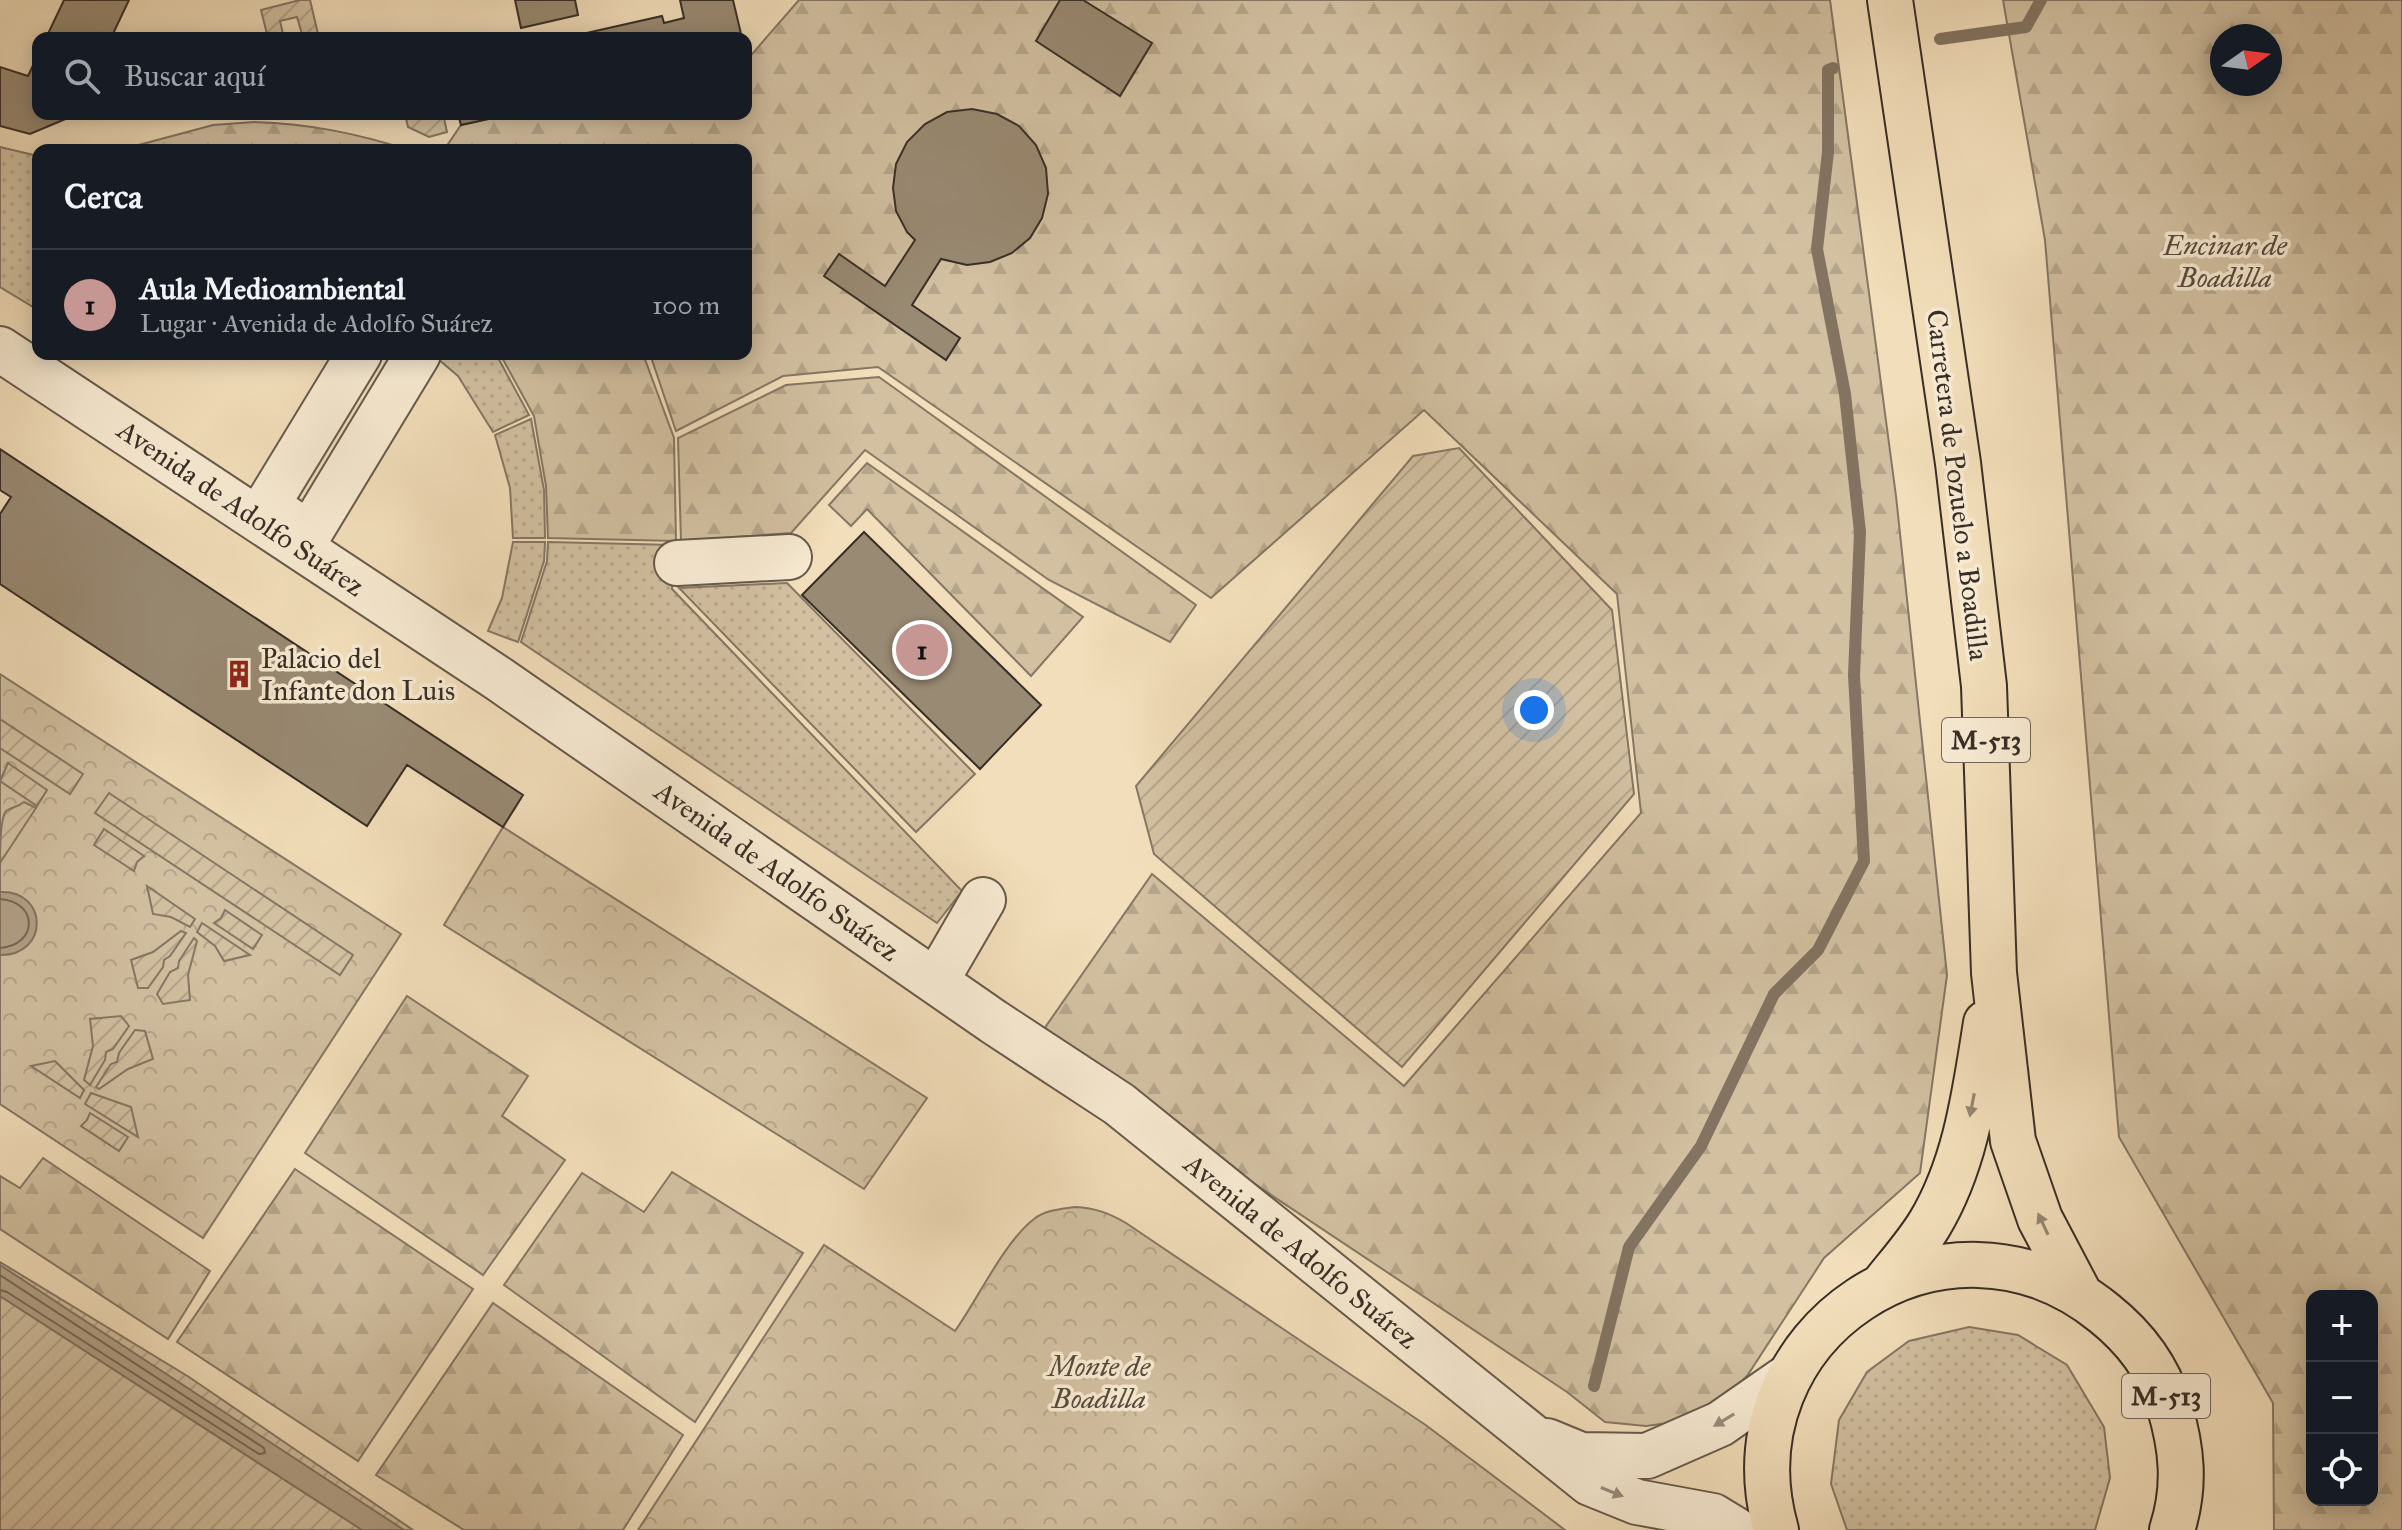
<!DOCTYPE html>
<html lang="es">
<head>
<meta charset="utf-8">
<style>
  body { margin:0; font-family:"IM FELL Great Primer",serif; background:#242831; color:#f1f3f6 }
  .controls { position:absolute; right:24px; bottom:24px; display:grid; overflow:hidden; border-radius:16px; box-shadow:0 4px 20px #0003 }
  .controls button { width:72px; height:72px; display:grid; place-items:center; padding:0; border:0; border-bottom:2px solid #363941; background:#171b24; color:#f1f3f6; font:40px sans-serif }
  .compass { position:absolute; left:2210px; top:24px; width:72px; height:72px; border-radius:50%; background:#171b24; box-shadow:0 4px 20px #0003; rotate:76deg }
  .you { position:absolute; left:1534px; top:710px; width:28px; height:28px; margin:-20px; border:6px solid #fff; border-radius:50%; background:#1a73e8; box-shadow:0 0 0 12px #1a73e833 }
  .badge { display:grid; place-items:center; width:52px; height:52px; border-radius:50%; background:#c59692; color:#111; font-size:26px; font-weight:700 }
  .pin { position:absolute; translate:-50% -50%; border:4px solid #fff; box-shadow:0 2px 8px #0006 }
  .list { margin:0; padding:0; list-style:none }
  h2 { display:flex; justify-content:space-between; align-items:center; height:104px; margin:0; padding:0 32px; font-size:34px }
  h2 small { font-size:26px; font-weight:400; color:#9ea1a6 }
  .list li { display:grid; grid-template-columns:52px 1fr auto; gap:24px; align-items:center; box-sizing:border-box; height:112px; padding:0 32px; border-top:2px solid #363941 }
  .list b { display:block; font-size:30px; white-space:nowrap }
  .list p { margin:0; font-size:26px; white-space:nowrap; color:#9ea1a6 }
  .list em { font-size:26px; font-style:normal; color:#9ea1a6 }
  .icon { flex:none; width:44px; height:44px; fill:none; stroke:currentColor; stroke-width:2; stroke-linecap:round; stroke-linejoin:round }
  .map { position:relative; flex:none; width:2402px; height:1530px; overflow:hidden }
  .search { position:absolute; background:#171b24; box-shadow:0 4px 20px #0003; left:32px; top:32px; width:720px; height:88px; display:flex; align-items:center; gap:20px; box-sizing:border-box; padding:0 28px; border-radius:16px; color:#9ea1a6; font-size:30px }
  .panel { position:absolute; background:#171b24; box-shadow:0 4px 20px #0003; left:32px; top:144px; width:720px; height:216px; border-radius:16px }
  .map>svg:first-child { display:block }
</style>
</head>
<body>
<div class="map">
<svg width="2402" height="1530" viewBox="0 0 2402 1530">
  <defs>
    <pattern id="grass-dots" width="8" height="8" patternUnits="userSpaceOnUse" patternTransform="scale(2)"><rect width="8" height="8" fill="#d2c0a1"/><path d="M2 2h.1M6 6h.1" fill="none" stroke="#b5a58a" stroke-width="1.8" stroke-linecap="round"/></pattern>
    <pattern id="forest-firs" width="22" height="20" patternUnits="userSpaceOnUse" patternTransform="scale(2)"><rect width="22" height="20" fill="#d2c0a1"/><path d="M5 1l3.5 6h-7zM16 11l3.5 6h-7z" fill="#b5a58a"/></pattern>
    <pattern id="park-crowns" width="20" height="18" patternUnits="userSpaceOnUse" patternTransform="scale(2)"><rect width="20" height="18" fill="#d2c0a1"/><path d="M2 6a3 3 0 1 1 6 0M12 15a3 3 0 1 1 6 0" fill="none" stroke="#b5a58a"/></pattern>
    <pattern id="garden-furrows" width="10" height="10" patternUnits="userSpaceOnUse" patternTransform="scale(2)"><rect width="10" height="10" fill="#d2c0a1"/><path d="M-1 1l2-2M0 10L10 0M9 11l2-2" fill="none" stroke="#b5a58a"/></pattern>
  </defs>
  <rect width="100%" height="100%" fill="#f2deba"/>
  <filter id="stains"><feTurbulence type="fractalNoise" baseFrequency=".0025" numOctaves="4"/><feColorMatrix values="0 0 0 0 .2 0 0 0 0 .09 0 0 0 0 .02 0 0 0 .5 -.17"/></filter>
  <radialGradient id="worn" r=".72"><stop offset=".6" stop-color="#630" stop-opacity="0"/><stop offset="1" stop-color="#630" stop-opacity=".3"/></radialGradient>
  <path fill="url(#grass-dots)" stroke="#857764" stroke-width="2" d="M0 147 38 156V310L0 287Z
    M441 354H496L529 415 493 432 458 376 438 359Z
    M531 419 544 490 545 538H513L510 488 495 435Z
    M513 542H545L544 561 518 642 488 631 502 598Z
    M548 542 674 545 672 589 962 891 937 923 521 642 547 561Z
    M787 583 975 774 916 832 679 588Z
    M1969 1327 2018 1335 2067 1365 2104 1427 2110 1478 2095 1530H1847L1831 1484 1839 1420 1867 1372 1909 1341Z"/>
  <path fill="url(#forest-firs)" stroke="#857764" stroke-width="2" fill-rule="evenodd" d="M799 0H1830L1896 496 1947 975 1920 1173 1824 1258 1747 1376 1718 1405 1684 1421 1646 1426 1605 1422 1567 1392 1037 1039 1152 874 1404 1086 1641 813 1617 594 1424 410 1211 598 878 367 783 376 676 431 650 354H746V150H444L461 125 511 114H746V61Z
    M2003 0H2402V1530H2274L2273 1403 2119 1137 2045 240ZM2222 36H2270V84H2222ZM2312 1296H2372V1500H2312Z
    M254 122C311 124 355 133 409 150H120L213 125Z
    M500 354H643L674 438 676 541 548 538 546 486 534 416Z
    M879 377 1196 605 1170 642 1049 580 865 450 791 533 681 541 678 438 786 385Z
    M867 463 1083 617 1031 676 867 509 851 526 829 505Z
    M407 996 528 1076 502 1116 565 1160 483 1275 305 1153Z
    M43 1158 210 1271 168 1339 0 1229V1176L20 1188Z
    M295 1169 473 1289 358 1461 177 1342Z
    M672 1172 803 1253 695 1422 504 1285 582 1173 644 1212Z
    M493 1303 683 1435 623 1530H464L376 1475Z"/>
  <path fill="url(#park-crowns)" stroke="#857764" stroke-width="2" d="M0 674 401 934 203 1238 0 1104Z
    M503 827 927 1098 864 1189 444 925Z
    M1075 1207C1095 1208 1109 1213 1126 1223L1427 1426 1565 1530H638L824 1245 955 1331C978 1299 1004 1242 1034 1219 1045 1210 1061 1209 1075 1207Z"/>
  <path fill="url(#garden-furrows)" stroke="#857764" stroke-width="2" d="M300 0H310L319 38H286L302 34 297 17 280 21 284 38H268L261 10Z
    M405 114H443L447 132 429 137 408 127Z
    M1459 448 1612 610 1634 794 1402 1067 1154 854 1136 786 1413 456Z
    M0 719 83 774 70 794 0 748Z
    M8 763 47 790 37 806 0 781Z
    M109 793 353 955 340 975 95 813Z
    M24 802 36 808 0 863C0 851 0 818 6 811 12 807 18 807 24 802Z
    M104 829 144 856 137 862 134 871 94 845Z
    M147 886 195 919 190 927 171 917 153 914Z
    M225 910 262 935 253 949 214 923 221 918Z
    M202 923 250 955 224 961 215 946 197 932Z
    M181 931 186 933 170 956 164 960 163 967 148 988H138L131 960 153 952Z
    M194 938 197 941 188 975 190 1000 163 1004 157 994 170 972 178 968 179 961Z
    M121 1016 129 1026 113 1049 106 1052 105 1060 90 1085 84 1080 93 1046 90 1019Z
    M135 1030 145 1031 153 1059 128 1069 99 1089 96 1087 111 1064 117 1062 119 1053Z
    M55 1061 84 1090 80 1098 31 1066Z
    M91 1093 131 1107 138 1137 85 1104Z
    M90 1113 128 1137 119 1151 81 1126 87 1120Z
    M0 1262 189 1377 413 1530H0Z"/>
  <path fill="#b3a288" stroke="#827461" stroke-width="2" d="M0 892C49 890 49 956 0 955Z
    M0 1265 404 1530H362L0 1296Z"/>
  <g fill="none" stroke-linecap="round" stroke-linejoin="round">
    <path stroke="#766857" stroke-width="2" d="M0 899C39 902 38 945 0 948
      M0 1275 264 1448 265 1453 259 1454 7 1292 0 1290"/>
    <path stroke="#827461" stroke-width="12" d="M1940 39 2026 27 2041 0
      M1594 1386 1629 1247 1701 1146 1774 994 1818 950 1864 861 1854 675 1860 532 1845 394 1817 249 1828 152V70L1833 68"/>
  </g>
  <path fill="#998a73" stroke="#382e26" stroke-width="2" d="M64 0H129L111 38H46Z
    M515 0H575L578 15 521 28Z
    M680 0H733L742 38H583L582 34 662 16 664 23 684 18Z
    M1060 0H1083L1152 43 1120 96 1036 41Z
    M38 55V114L75 115 30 134 0 126V67L28 76Z
    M972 109 997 114 1019 126 1036 145 1046 168 1048 194 1042 218 1030 238 1012 253 990 262 967 265 941 259 912 305 960 338 946 360 824 276 839 254 885 286 915 240 907 232 896 211 893 188 896 164 907 142 925 124 947 112Z
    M458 114H511L461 125Z
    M0 449 523 795 503 827 407 765 367 826 0 584V514L11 497 0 490Z
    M864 532 1041 705 980 769 802 595Z"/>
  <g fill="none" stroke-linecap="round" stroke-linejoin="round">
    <defs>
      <path id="minor" d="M0 349 499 679 994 1022 1119 1104 1590 1483 1637 1502 1713 1516 1736 1530
        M359 354 267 505 309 534 418 354
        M677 563 789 557
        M936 981 983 900
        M1547 1441 1581 1455 1647 1456 1720 1424 1789 1376"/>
      <path id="major" d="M1890 0 1958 463 1984 686 1994 973 2013 1141 2040 1219 2079 1293
        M1884 1284C1899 1265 1916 1246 1929 1225 1966 1164 1975 1092 1986 1023
        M1776 1530C1720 1334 1945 1184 2104 1313 2134 1337 2158 1368 2169 1405 2182 1448 2186 1486 2172 1530"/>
    </defs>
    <use href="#minor" stroke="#665a4b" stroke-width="48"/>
    <use href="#major" stroke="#382e26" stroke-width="48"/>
    <use href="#minor" stroke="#f7ead2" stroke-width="44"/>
    <use href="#major" stroke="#f2deba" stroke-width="44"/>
  </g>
  <defs><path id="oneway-solid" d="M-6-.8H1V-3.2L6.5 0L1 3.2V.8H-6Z" transform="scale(2)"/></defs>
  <g fill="#958670">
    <use href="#oneway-solid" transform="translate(1972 1105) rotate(101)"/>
    <use href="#oneway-solid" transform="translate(2043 1224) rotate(-115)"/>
  </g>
  <g fill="#988c7c">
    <use href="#oneway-solid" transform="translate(1724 1420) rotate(149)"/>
    <use href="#oneway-solid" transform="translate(1612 1492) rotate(22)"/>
  </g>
  <defs>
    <symbol id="building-bare" viewBox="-9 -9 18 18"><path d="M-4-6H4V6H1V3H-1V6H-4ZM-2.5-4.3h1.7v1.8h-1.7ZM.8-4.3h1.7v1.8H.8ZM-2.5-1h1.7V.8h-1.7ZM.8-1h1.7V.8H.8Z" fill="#8f2418" stroke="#f7ead2" stroke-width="2.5" paint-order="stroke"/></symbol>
  </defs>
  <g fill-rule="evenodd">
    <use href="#building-bare" x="219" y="654" width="40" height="40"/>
  </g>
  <g text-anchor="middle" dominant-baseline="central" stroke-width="7" stroke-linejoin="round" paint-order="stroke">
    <g fill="#f7ead2" stroke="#71665a" stroke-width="2">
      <rect x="1942" y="718" width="88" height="44" rx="6"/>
      <rect x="2122" y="1374" width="88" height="44" rx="6"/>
    </g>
    <g font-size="26" font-weight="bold" fill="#382e26">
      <text x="1986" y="740">M-513</text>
      <text x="2166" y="1396">M-513</text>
    </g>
    <g font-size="28" font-style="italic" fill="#574b3f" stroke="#f7ead2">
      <text x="2225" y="245">Encinar de<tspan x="2225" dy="32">Boadilla</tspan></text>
      <text x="1099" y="1366">Monte de<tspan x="1099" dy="32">Boadilla</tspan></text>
    </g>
    <g font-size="28" fill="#382e26" stroke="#f7ead2">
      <text transform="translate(1958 485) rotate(83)">Carretera de Pozuelo a Boadilla</text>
      <text transform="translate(241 508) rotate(34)">Avenida de Adolfo Suárez</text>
      <text transform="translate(777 871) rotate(35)">Avenida de Adolfo Suárez</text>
      <text transform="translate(1301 1251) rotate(39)">Avenida de Adolfo Suárez</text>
    </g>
    <g font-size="28" fill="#382e26" stroke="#f7ead2" text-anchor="start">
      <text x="261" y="658">Palacio del<tspan x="261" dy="32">Infante don Luis</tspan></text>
    </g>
  </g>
  <rect width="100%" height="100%" filter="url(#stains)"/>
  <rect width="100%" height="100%" fill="url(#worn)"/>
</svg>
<div class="controls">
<button>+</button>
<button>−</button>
<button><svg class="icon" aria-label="locate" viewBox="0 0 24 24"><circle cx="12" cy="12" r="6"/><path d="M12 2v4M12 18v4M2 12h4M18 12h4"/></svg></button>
</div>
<svg class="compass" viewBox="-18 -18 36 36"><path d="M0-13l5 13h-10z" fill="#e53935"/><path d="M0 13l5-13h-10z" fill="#9ea1a6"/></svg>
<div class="you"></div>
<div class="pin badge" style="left:922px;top:650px">1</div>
<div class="search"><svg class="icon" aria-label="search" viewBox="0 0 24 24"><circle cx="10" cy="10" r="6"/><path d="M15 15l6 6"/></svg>Buscar aquí</div>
<section class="panel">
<h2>Cerca<small></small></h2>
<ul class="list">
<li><span class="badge">1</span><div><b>Aula Medioambiental</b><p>Lugar · Avenida de Adolfo Suárez</p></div><em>100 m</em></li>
</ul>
</section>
</div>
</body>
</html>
